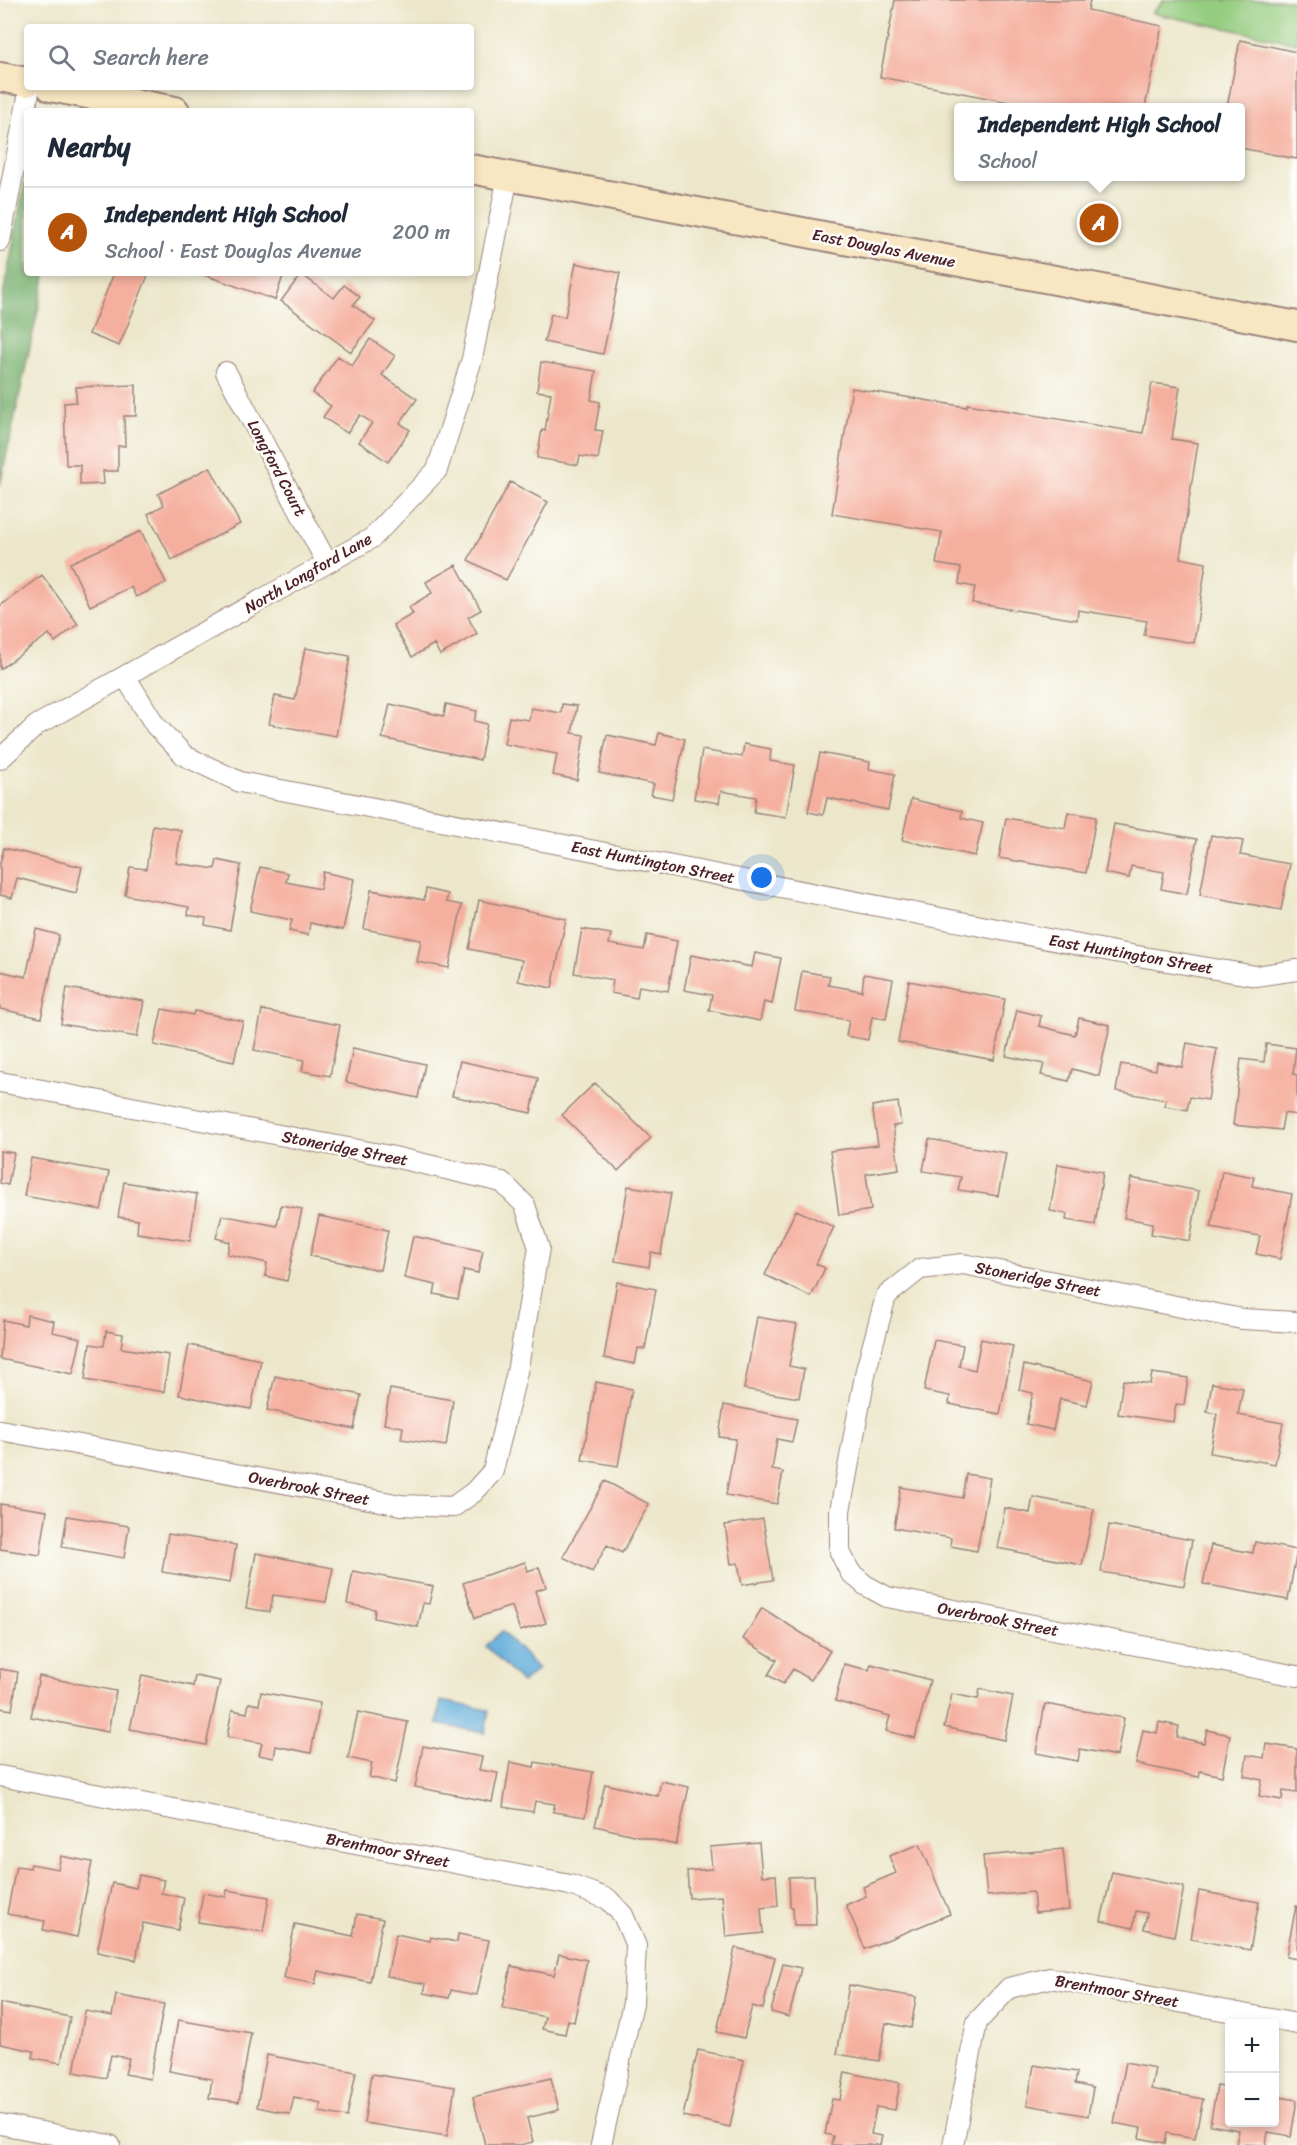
<!DOCTYPE html>
<html lang="en">
<head>
<meta charset="utf-8">
<style>
  body { margin:0; font-family:Sriracha,sans-serif; background:#f2f2f3; color:#1f2937 }
  .controls { position:absolute; right:18px; bottom:18px; display:grid; overflow:hidden; border-radius:6px; box-shadow:0 3px 9px #0003 }
  .controls button { width:54px; height:54px; display:grid; place-items:center; padding:0; border:0; border-bottom:2px solid #e0e1e3; background:#fff; color:#1f2937; font:30px sans-serif }
  .you { position:absolute; left:762px; top:878px; width:21px; height:21px; margin:-15px; border:4px solid #fff; border-radius:50%; background:#1a73e8; box-shadow:0 0 0 9px #1a73e833 }
  .badge { display:grid; place-items:center; width:39px; height:39px; border-radius:50%; background:#b45309; color:#fff; font-size:20px; font-weight:700 }
  .pin { position:absolute; translate:-50% -50%; border:3px solid #fff; box-shadow:0 2px 6px #0006 }
  .popup { position:absolute; left:954px; top:103px; width:291px; height:78px; box-sizing:border-box; display:grid; place-content:center; border-radius:6px; background:#fff; filter:drop-shadow(0 2px 4px #0005); font-size:20px; white-space:nowrap; color:#747a83 }
  .popup b { font-size:22px; color:#1f2937 }
  .popup::after { content:''; position:absolute; left:50%; top:100%; margin-left:-12px; border:12px solid transparent; border-top-color:#fff }
  .list { margin:0; padding:0; list-style:none }
  h2 { display:flex; justify-content:space-between; align-items:center; height:78px; margin:0; padding:0 24px; font-size:26px }
  h2 small { font-size:20px; font-weight:400; color:#747a83 }
  .list li { display:grid; grid-template-columns:39px 1fr auto; gap:18px; align-items:center; box-sizing:border-box; height:90px; padding:0 24px; border-top:2px solid #e0e1e3 }
  .list b { display:block; font-size:22px; white-space:nowrap }
  .list p { margin:0; font-size:20px; white-space:nowrap; color:#747a83 }
  .list em { font-size:20px; font-style:normal; color:#747a83 }
  .icon { flex:none; width:33px; height:33px; fill:none; stroke:currentColor; stroke-width:2; stroke-linecap:round; stroke-linejoin:round }
  .map { position:relative; flex:none; width:1297px; height:2145px; overflow:hidden }
  .search { position:absolute; background:#fff; box-shadow:0 3px 9px #0003; left:24px; top:24px; width:450px; height:66px; display:flex; align-items:center; gap:15px; box-sizing:border-box; padding:0 21px; border-radius:6px; color:#747a83; font-size:22px }
  .panel { position:absolute; background:#fff; box-shadow:0 3px 9px #0003; left:24px; top:108px; width:450px; height:168px; border-radius:6px }
  .map>svg:first-child { display:block }
</style>
</head>
<body>
<div class="map">
<svg width="1297" height="2145" viewBox="0 0 1297 2145">
  <rect width="100%" height="100%" fill="#fdfcf7"/>
  <filter id="ink" filterUnits="userSpaceOnUse"><feTurbulence type="fractalNoise" baseFrequency=".0167" numOctaves="2"/><feDisplacementMap in="SourceGraphic" scale="12" xChannelSelector="R" yChannelSelector="G"/><feConvolveMatrix kernelMatrix="1 2 1 2 8 2 1 2 1" color-interpolation-filters="sRGB"/></filter>
  <filter id="wash" filterUnits="userSpaceOnUse"><feTurbulence type="fractalNoise" baseFrequency=".008" numOctaves="4" result="noise"/><feDisplacementMap in="SourceGraphic" scale="24" xChannelSelector="R" yChannelSelector="G"/><feGaussianBlur stdDeviation="1.35" result="paint"/><feColorMatrix in="noise" values="0 0 0 0 0 0 0 0 0 0 0 0 0 0 0 0 0 1.4 0 .05"/><feComposite in="paint" operator="in"/></filter>
  <g filter="url(#wash)">
    <rect width="100%" height="100%" fill="#ece7cb"/>
    <path fill="#94cc80" stroke="#6f7656" stroke-width="1.5" d="M1164 0H1297V43L1152 13Z"/>
    <path fill="#77b06e" stroke="#60684c" stroke-width="1.5" d="M27 170V273H46L0 485V311Z"/>
    <path fill="#63afdc" stroke="#566784" stroke-width="1.5" d="M502 1631 538 1669 522 1683 486 1646Z
      M441 1701 489 1710 485 1733 437 1724Z"/>
    <g id="blocks">
      <path fill="#f5af9e" d="M895 0H1090L1088 10 1162 26 1145 107H1034L880 77Z
        M1240 40 1297 52V159L1240 148V107H1227Z
        M576 263 620 273 603 354 544 342 551 314 565 317Z
        M114 273H149L119 346 89 334Z
        M199 273H284L275 300Z
        M301 274 334 298 344 285 360 297 353 305 375 321 351 352 281 301Z
        M370 339 395 356 382 375 417 399 400 423 410 430 388 462 359 442 372 423 360 415 347 433 323 417 331 406 312 393 338 356 352 366Z
        M541 362 596 371 591 400 600 402 595 430 603 431 598 459 580 456 578 465 537 458 542 430 545 431 551 393 537 391Z
        M1152 383 1180 387 1172 439 1198 443 1180 558 1206 563 1194 643 1144 635 1147 621 1078 610 1077 620 972 603 975 587 959 584 961 568 936 564 942 532 832 514 852 388 967 407V404L1143 433Z
        M136 385V416H124L125 446H118V471H103L104 484 80 485V465H66L64 403 76 402V387Z
        M210 467 240 524 172 560 148 514 164 505 158 494Z
        M510 482 548 502 506 580 468 560Z
        M141 531 166 583 136 597 131 587 90 606 70 563Z
        M456 565 481 610 468 617 477 634 440 655 434 644 412 657 393 625 413 614 409 607 432 593 426 582Z
        M42 575 78 624 55 642 49 634 0 669V606Z
        M305 648 350 656 336 736 269 724 275 696 295 700Z
        M390 704 444 716 446 704 477 711 474 721 487 724 480 760 382 738Z
        M562 704 577 706 572 733 584 735 577 780 553 775 557 754 504 744 509 717 529 720 531 708 561 713Z
        M659 733 685 739 672 799 651 795 654 784 599 773 607 735 656 745Z
        M744 744 771 749 770 761 795 765 786 817 754 812 756 797 721 791 719 803 694 799 702 750 742 757Z
        M820 753 870 762 869 769 895 774 888 810 827 798 823 815 808 812Z
        M911 799 962 811 961 818 983 823 975 856 902 840Z
        M1068 812 1096 817 1086 873 999 858 1006 818 1065 828Z
        M1114 824 1197 839 1187 894 1161 889 1164 872 1131 866 1129 878 1105 873Z
        M153 825 181 830 176 863 215 869 217 860 241 865 230 930 205 925 206 918 188 915 189 907 125 895 130 867 146 869Z
        M1211 835 1243 841 1240 855 1290 864 1281 910 1200 895Z
        M4 848 82 867 76 893 17 878 12 898 0 895V863Z
        M260 867 288 873 286 882 320 889 323 872 354 879 343 930 310 923 308 935 289 931 292 920 250 911Z
        M426 889 448 894 446 902 462 905 449 968 417 962 421 940 364 929 371 890 424 900Z
        M479 900 566 919 552 988 518 981 522 960 469 949Z
        M36 929 59 935 41 1018 0 1009V971L26 977Z
        M582 929 611 934 609 944 644 950 647 935 677 941 668 991 639 986 637 998 611 993 613 980 574 973Z
        M755 953 781 958 772 1004 764 1002 760 1021 709 1010 712 995 684 990 691 955 752 967Z
        M802 971 830 976 828 985 862 991 864 974 893 979 886 1019 872 1017 868 1040 846 1036 849 1020 795 1011Z
        M909 981 1005 999 994 1060 898 1042Z
        M67 988 144 1001 137 1037 61 1024Z
        M162 1009 193 1015 194 1011 243 1021 234 1062 154 1045Z
        M262 1010 340 1025 330 1076 302 1071 304 1060 254 1050Z
        M1017 1010 1041 1016 1039 1026 1075 1035 1079 1018 1110 1025 1099 1076 1072 1069 1069 1081 1041 1075 1044 1064 1006 1056Z
        M1187 1043 1217 1049 1208 1100 1190 1097 1187 1110 1165 1106 1166 1100 1116 1091 1121 1064 1156 1070 1157 1062 1182 1067Z
        M1266 1044 1296 1048 1293 1074 1297 1075V1115L1284 1113 1281 1130 1233 1125 1241 1059 1264 1062Z
        M353 1048 425 1064 418 1098 346 1082Z
        M460 1061 538 1078 531 1113 452 1096Z
        M595 1083 651 1138 618 1171 562 1115Z
        M898 1102 901 1125 893 1126 899 1169 866 1174 871 1210 839 1215 830 1151 878 1145 872 1106Z
        M929 1139 1006 1153 998 1196 958 1190 961 1177 923 1171Z
        M0 1151 14 1153 8 1185 0 1183Z
        M31 1158 109 1172 101 1210 24 1196Z
        M1058 1164 1103 1172 1095 1225 1066 1220 1067 1214 1050 1211Z
        M1222 1171 1254 1177 1252 1186 1292 1194 1280 1259 1256 1254 1260 1236 1211 1227Z
        M1131 1178 1199 1191 1190 1241 1151 1234 1153 1223 1124 1218Z
        M124 1182 197 1194 190 1241 137 1233 138 1220 118 1217Z
        M628 1186 671 1193 661 1254 651 1252 649 1267 615 1261Z
        M281 1205 302 1209 287 1281 265 1276 267 1263 227 1254 230 1242 216 1238 222 1215 277 1226Z
        M796 1210 834 1227 816 1264 825 1268 811 1297 765 1275Z
        M319 1216 388 1230 380 1270 310 1256Z
        M413 1236 483 1251 478 1273 464 1270 458 1299 434 1294 436 1285 404 1278Z
        M617 1282 656 1289 645 1349 638 1348 635 1364 604 1358Z
        M27 1315 54 1321 52 1332 81 1338 73 1374 0 1359 3 1320 26 1325Z
        M757 1317 797 1324 789 1366 804 1369 799 1398 744 1389Z
        M106 1331 123 1334 121 1348 169 1355 164 1392 85 1380 90 1344 104 1346Z
        M981 1339 1013 1346 1000 1414 949 1404 950 1396 924 1391 934 1340 963 1345 959 1366 975 1370Z
        M189 1345 261 1360 251 1409 179 1395Z
        M1024 1365 1093 1381 1087 1405 1060 1399 1053 1430 1026 1424 1033 1393 1019 1390Z
        M1152 1373 1188 1378 1184 1405 1176 1404 1173 1422 1118 1414 1123 1380 1150 1384Z
        M275 1376 361 1395 354 1429 267 1410Z
        M596 1382 632 1389 618 1466 582 1460Z
        M1212 1383 1243 1388 1238 1415 1283 1423 1275 1464 1210 1453 1217 1414 1207 1412Z
        M390 1389 453 1400 446 1446 401 1439 403 1427 384 1424Z
        M724 1405 797 1419 792 1442 777 1439 772 1470 783 1472 777 1504 726 1495 736 1439 719 1437Z
        M966 1474 990 1478 977 1551 950 1546 951 1538 894 1528 901 1487 962 1498Z
        M605 1481 649 1504 622 1553 607 1545 592 1572 563 1557Z
        M1033 1497 1094 1509 1082 1565 997 1548 1005 1508 1030 1513Z
        M0 1504 47 1511 40 1555 0 1549Z
        M67 1516 129 1526 124 1558 62 1547Z
        M763 1519 773 1580 742 1585 738 1563 731 1564 725 1525Z
        M1109 1525 1192 1540 1184 1586 1101 1572Z
        M168 1534 236 1545 230 1583 162 1572Z
        M1255 1542 1297 1550 1288 1600 1203 1584 1211 1545 1253 1553Z
        M256 1553 333 1568 326 1602 273 1595 270 1612 246 1608Z
        M525 1562 528 1571 539 1567 546 1587 535 1591 546 1623 520 1631 512 1606 475 1618 463 1583Z
        M353 1571 433 1586 429 1604 423 1603 418 1627 374 1618 375 1609 347 1604Z
        M762 1608 830 1651 811 1680 793 1669 783 1684 768 1675 777 1660 743 1639Z
        M844 1664 869 1670 871 1664 930 1680 915 1738 886 1731 890 1716 835 1701Z
        M0 1669 18 1672 12 1710 0 1708Z
        M142 1675 193 1686 195 1676 220 1681 206 1745 130 1729Z
        M39 1676 116 1691 108 1732 31 1717Z
        M980 1689 1013 1696 1004 1740 944 1727 952 1694 978 1699Z
        M261 1692 320 1703 311 1753 276 1746 274 1758 259 1755 262 1743 227 1737 232 1710 247 1713 249 1703 259 1705Z
        M1045 1704 1124 1718 1117 1756 1080 1749 1078 1761 1036 1753Z
        M358 1712 408 1722 395 1783 369 1777 372 1763 348 1758Z
        M1159 1722 1179 1726 1177 1737 1204 1743 1207 1730 1230 1735 1222 1776 1200 1771 1199 1777 1136 1764 1143 1730 1157 1733Z
        M1266 1744 1297 1749V1793L1283 1791 1282 1800 1259 1796 1262 1780 1244 1776 1247 1755 1264 1758Z
        M423 1746 482 1757 479 1770 498 1773 492 1802 415 1787Z
        M510 1762 534 1767 535 1762 593 1772 585 1817 553 1812 555 1804 535 1801 533 1812 503 1807Z
        M661 1781 689 1787 676 1845 595 1826 605 1784 658 1796Z
        M759 1843 762 1876 776 1875 778 1906 761 1908 763 1933 726 1937 722 1896 689 1898 687 1871 712 1869 710 1847Z
        M920 1844 950 1914 865 1949 846 1905 866 1896 863 1887 896 1873 889 1856Z
        M1063 1849 1069 1910 1035 1913 1033 1892 987 1896 983 1856Z
        M61 1856 92 1862 77 1937 43 1930 45 1921 7 1914 16 1866 30 1868 31 1864 58 1869Z
        M1112 1872 1184 1887 1174 1936 1144 1929 1147 1913 1136 1911 1133 1928 1101 1921Z
        M139 1875 164 1880 161 1893 184 1898 178 1930 143 1923 136 1960 97 1952 112 1883 136 1888Z
        M814 1876 816 1925H794L793 1907H790L789 1877Z
        M227 1890 269 1897 263 1932 198 1922 203 1893 226 1897Z
        M1199 1891 1259 1902 1250 1950 1191 1939Z
        M1296 1906H1297V1959L1286 1957Z
        M357 1914 383 1919 370 1982 318 1971 315 1984 284 1978 295 1924 353 1936Z
        M396 1934 430 1941 431 1937 457 1942 458 1934 489 1940 477 1995 451 1990 449 1998 424 1993 426 1984 387 1976Z
        M735 1948 775 1957 763 2009 752 2006 744 2038 717 2032Z
        M559 1954 587 1960 574 2022 568 2020 565 2034 542 2029 545 2017 502 2008 511 1966 554 1975Z
        M783 1964 801 1968 789 2017 771 2012Z
        M849 1985 916 1997 911 2028 886 2023 879 2061 837 2054Z
        M116 1995 164 2004 150 2079 125 2074 129 2058 111 2055 106 2078 74 2072 85 2011 112 2016Z
        M0 2003 70 2017 61 2063 33 2058 34 2051 0 2044Z
        M178 2020 251 2033 239 2102 209 2098 212 2079 169 2071Z
        M698 2050 744 2060 730 2127 683 2116Z
        M267 2055 356 2072 347 2117 319 2112 321 2103 294 2097 290 2114 257 2107Z
        M1126 2062 1155 2068 1151 2089 1203 2099 1195 2138 1167 2133 1165 2143 1139 2138 1141 2128 1114 2123Z
        M1034 2065 1077 2072 1075 2084 1093 2088 1088 2116 1027 2105Z
        M845 2072 900 2083 895 2110 876 2107 871 2134 882 2136 880 2145H831L833 2136 825 2134 832 2099 840 2100Z
        M372 2074 455 2087 447 2136 364 2123Z
        M551 2078 559 2110 527 2118 533 2142 520 2145H485L473 2097Z
        M1217 2086 1230 2088V2122H1274V2096L1297 2100 1291 2136 1268 2132 1266 2145 1236 2144 1239 2130 1210 2125Z"/>
    </g>
  </g>
  <g filter="url(#ink)">
    <use href="#blocks" fill-opacity="0" stroke="#9b837b" stroke-width="1.5"/>
    <g fill="none" stroke-linecap="round" stroke-linejoin="round">
      <defs>
        <path id="street" d="M0 241 30 87
          M226 372 327 563
          M125 676 155 725 185 756 240 782 1120 953 1256 976 1297 970
          M0 759 37 725 372 538 437 470 472 359 508 176
          M0 1082 385 1155 502 1182 525 1205 539 1248 517 1372 493 1471 474 1492 453 1507 401 1505 0 1430
          M1297 1322 1242 1319 963 1264 920 1269 886 1296 866 1370 840 1511V1552L850 1572 865 1585 887 1597 1297 1676
          M0 1776 570 1885 608 1899 623 1915 636 1946 633 2003 601 2145
          M0 2124 110 2145
          M953 2145 977 2022 1009 1988 1050 1978 1297 2024"/>
        <path id="secondary" d="M0 77 27 82
          M51 87 175 111
          M471 169 1297 326"/>
      </defs>
      <use href="#street" stroke="#9b837b" stroke-width="22"/>
      <use href="#secondary" stroke="#9b837b" stroke-width="32"/>
      <use href="#street" stroke="#fff" stroke-width="20"/>
      <use href="#secondary" stroke="#f9e7c3" stroke-width="28"/>
    </g>
  </g>
  <g text-anchor="middle" dominant-baseline="central" stroke-width="5" stroke-linejoin="round" paint-order="stroke">
    <g font-size="16" fill="#4a1f2b" stroke="#fdfcf7">
      <text transform="translate(884 248) rotate(11)">East Douglas Avenue</text>
      <text transform="translate(277 468) rotate(62)">Longford Court</text>
      <text transform="translate(308 573) rotate(-30)">North Longford Lane</text>
      <text transform="translate(653 862) rotate(11)">East Huntington Street</text>
      <text transform="translate(1131 954) rotate(10)">East Huntington Street</text>
      <text transform="translate(345 1148) rotate(11)">Stoneridge Street</text>
      <text transform="translate(1038 1279) rotate(11)">Stoneridge Street</text>
      <text transform="translate(309 1488) rotate(11)">Overbrook Street</text>
      <text transform="translate(998 1619) rotate(11)">Overbrook Street</text>
      <text transform="translate(388 1850) rotate(11)">Brentmoor Street</text>
      <text transform="translate(1117 1991) rotate(10)">Brentmoor Street</text>
    </g>
  </g>
</svg>
<div class="controls">
<button>+</button>
<button>−</button>
</div>
<div class="you"></div>
<div class="pin badge" style="left:1099px;top:223px">A</div>
<div class="popup"><b>Independent High School</b>School</div>
<div class="search"><svg class="icon" aria-label="search" viewBox="0 0 24 24"><circle cx="10" cy="10" r="6"/><path d="M15 15l6 6"/></svg>Search here</div>
<section class="panel">
<h2>Nearby<small></small></h2>
<ul class="list">
<li><span class="badge">A</span><div><b>Independent High School</b><p>School · East Douglas Avenue</p></div><em>200 m</em></li>
</ul>
</section>
</div>
</body>
</html>
